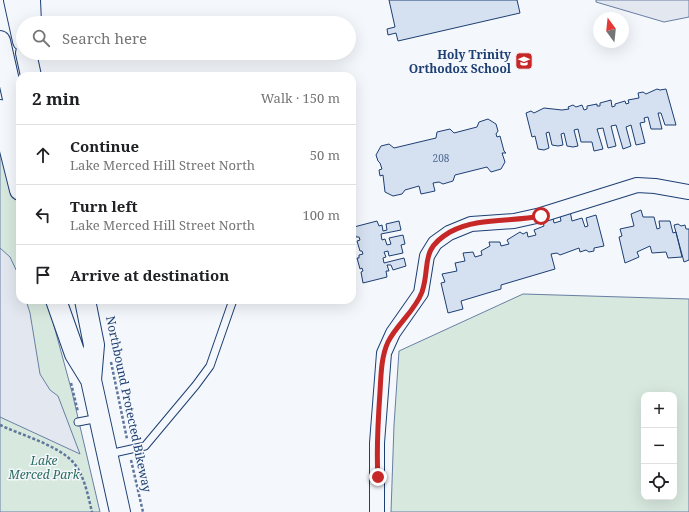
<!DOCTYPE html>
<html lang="en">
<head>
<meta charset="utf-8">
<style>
  body { margin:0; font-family:"Noto Serif",serif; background:#f2f2f2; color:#202124 }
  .controls { position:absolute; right:12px; bottom:12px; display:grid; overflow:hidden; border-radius:8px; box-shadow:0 4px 16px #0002 }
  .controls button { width:36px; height:36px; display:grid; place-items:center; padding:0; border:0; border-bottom:1px solid #e0e0e0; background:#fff; color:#202124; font:20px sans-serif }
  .compass { position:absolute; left:593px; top:12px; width:36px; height:36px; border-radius:50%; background:#fff; box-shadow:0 4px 16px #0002; rotate:345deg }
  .stop { position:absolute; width:12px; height:12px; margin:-9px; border:3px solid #c62828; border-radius:50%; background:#fff }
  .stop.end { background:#c62828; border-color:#fff; box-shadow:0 1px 4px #0008 }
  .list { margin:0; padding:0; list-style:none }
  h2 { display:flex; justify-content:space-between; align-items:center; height:52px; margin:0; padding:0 16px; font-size:17px }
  h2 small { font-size:13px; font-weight:400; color:#757577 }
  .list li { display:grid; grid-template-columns:26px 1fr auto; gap:12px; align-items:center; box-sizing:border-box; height:60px; padding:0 16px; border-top:1px solid #e0e0e0 }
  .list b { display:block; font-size:15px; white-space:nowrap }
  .list p { margin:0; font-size:13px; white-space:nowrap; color:#757577 }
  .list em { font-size:13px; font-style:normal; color:#757577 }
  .icon { flex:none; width:22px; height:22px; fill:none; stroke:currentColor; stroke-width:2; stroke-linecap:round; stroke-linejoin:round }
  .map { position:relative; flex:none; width:689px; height:512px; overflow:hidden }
  .search { position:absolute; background:#fff; box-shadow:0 4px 16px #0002; left:16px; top:16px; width:340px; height:44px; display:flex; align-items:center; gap:10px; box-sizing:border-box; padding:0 14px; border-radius:22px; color:#757577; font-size:15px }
  .panel { position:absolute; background:#fff; box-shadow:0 4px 16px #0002; left:16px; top:72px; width:340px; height:232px; border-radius:12px }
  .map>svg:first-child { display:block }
</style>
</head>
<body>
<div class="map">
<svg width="689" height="512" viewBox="0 0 689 512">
  <rect width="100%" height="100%" fill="#f4f7fb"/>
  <path fill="#d7e8df" stroke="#687fa3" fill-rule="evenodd" d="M0 133 20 207V300H47L72 392 100 512H0Z
    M523 294 689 299V512H391L394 425 399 351ZM644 395H674V497H644Z"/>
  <path fill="#e3e8f0" stroke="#687fa3" d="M596 0H689V17L664 22 596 2Z
    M0 248 10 257 19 276 20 300H26L30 313 40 374 50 390 58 396 80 454 0 417Z"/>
  <path fill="#d5e0f0" stroke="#1d3f73" d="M389 0H517L520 13 398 41 396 33 388 35 387 29 395 27Z
    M657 89 660 90 666 89 676 125H665L661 113H658L662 129H651L648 117 644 118 645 122 640 123 645 143 636 145 631 125 626 127 631 146 623 149 616 125 611 126 616 146 608 148 603 128 597 129 603 149 594 151 592 142H581L578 129 574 130 578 146 573 147 567 146 564 133 561 134 563 145 558 146 552 145 549 132 546 133 549 148 544 150 538 149 535 136 532 137 526 113 531 111 534 113 544 108 562 110 569 109 568 107 573 105 576 107 582 105 584 110 587 109V106L597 104V106H600V103L611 100 612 107 615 106V104L625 101 626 104 629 103 628 100 639 98 638 93 643 92 646 94Z
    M488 119 496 124 498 131 496 134 497 137 500 136 504 151 506 153H502L505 162 501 169 491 172 487 167 455 175 453 181 443 184 439 182 433 183 435 191 421 194 419 186 405 190 402 194 393 196 385 192 383 175 380 176 379 170 382 169 380 163 378 161 376 155 381 146 389 144 394 148 436 138 437 132 450 129 454 133 477 127 479 122Z
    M641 210 643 217H654L657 229 660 228 659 221H670L673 233 676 232 682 257 668 258 666 252 652 253 650 246 637 252 639 257 625 263 619 237 622 236 620 229 634 226 631 214Z
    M570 211 572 221 582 218 585 227 588 226 586 218 596 215 604 246 594 248V251L589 252 586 250 580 252 579 248 560 255 557 253 551 254 555 269 501 285V289L461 301 463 309 448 313 441 283 445 282 442 274 457 271 455 263 465 261 463 253 473 252 475 257 482 255 481 251 490 246 489 242H500L501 246 509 244 507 240 520 232 523 234 527 232 528 237 536 235 534 230 544 226 542 218H553L554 223 561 221 560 216Z
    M377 221 379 226 382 225 383 231 387 230 386 224 399 221 401 230 381 234 382 240 385 239 387 245 391 244 389 238 403 235 405 244 401 245 403 253 389 256 388 251 384 252 386 257 383 258 384 263 404 258 406 266 393 270 391 265H387L389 271H386L387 277 363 283 361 272 363 271 362 268 360 269 357 258H359V255L363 254 362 251H360L357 241 360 240 359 237H356L354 227Z
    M678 224 681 226 685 225 686 229H689V260L684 262 674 225Z"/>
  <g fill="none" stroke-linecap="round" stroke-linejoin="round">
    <defs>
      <path id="service" d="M78 422 99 418
        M109 454 145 446 196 385 210 366 233 300"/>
      <path id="minor" d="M377 512V443L384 353 393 333 421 293 427 256 435 243 449 233 471 224 514 221 541 215 637 185 655 186 689 192"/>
      <path id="secondary" d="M14 0 23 41
        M30 0 31 23
        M0 41 20 130
        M26 53 31 76
        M0 110 20 190
        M56 300 75 354 91 380
        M85 300 94 345 91 380 120 512"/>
    </defs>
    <use href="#service" stroke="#1d3f73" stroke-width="9"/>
    <use href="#minor" stroke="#1d3f73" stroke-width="16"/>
    <use href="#secondary" stroke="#1d3f73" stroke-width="22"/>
    <path stroke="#5e769c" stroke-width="2.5" stroke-dasharray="3 2" stroke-linecap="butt" d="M111 362 127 439
      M71 383 78 412
      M0 425C21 435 55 444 72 461 84 473 88 496 92 512
      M131 460 143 512"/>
    <use href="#service" stroke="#f4f7fb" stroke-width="7"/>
    <use href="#minor" stroke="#f4f7fb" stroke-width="14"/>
    <use href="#secondary" stroke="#f4f7fb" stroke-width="20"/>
  </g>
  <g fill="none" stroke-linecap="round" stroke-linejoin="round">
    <path stroke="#c62828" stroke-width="5" d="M378 477C376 449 378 421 380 392 381 376 381 357 388 342 397 324 415 311 422 292 431 265 419 250 450 232 477 217 512 222 541 216"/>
  </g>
  <defs>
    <symbol id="school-square" viewBox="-11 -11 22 22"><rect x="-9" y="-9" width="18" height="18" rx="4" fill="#c62828" stroke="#f4f7fb"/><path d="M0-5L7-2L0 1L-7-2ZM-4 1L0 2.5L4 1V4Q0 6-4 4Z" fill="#fff"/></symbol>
  </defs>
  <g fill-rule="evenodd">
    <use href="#school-square" x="514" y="51" width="20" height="20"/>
  </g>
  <g text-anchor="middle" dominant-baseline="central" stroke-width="3" stroke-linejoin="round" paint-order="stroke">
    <g font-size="10" fill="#4b6792">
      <text x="441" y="158">208</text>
    </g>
    <g font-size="12" font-weight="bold" fill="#1d3f73" stroke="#f4f7fb" text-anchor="end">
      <text x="511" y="54">Holy Trinity<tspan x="511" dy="14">Orthodox School</tspan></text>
    </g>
    <g font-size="12" fill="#1d3f73" stroke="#f4f7fb">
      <text transform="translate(129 404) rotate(78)">Northbound Protected Bikeway</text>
    </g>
    <g font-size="12" font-style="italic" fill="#2c6c60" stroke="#f4f7fb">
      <text x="44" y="460">Lake<tspan x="44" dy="14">Merced Park</tspan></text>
    </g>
  </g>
</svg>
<div class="controls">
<button>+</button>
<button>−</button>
<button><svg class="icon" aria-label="locate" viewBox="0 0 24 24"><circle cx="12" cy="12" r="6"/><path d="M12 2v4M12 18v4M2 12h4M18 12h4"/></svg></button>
</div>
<svg class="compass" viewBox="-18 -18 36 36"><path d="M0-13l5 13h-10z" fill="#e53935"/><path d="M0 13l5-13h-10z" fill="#757577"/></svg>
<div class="stop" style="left:541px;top:216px"></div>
<div class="stop end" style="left:378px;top:477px"></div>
<div class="search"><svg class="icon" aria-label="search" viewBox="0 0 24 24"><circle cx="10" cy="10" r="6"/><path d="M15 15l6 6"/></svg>Search here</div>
<section class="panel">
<h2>2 min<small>Walk · 150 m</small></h2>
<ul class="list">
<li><svg class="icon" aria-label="ahead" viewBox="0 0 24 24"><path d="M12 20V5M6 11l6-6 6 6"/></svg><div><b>Continue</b><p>Lake Merced Hill Street North</p></div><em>50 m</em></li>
<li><svg class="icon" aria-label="left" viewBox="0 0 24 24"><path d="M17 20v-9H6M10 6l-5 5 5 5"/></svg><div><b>Turn left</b><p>Lake Merced Hill Street North</p></div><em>100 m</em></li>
<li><svg class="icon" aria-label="arrive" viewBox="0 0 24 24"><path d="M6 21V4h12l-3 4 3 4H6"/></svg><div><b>Arrive at destination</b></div></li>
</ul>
</section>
</div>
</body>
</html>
